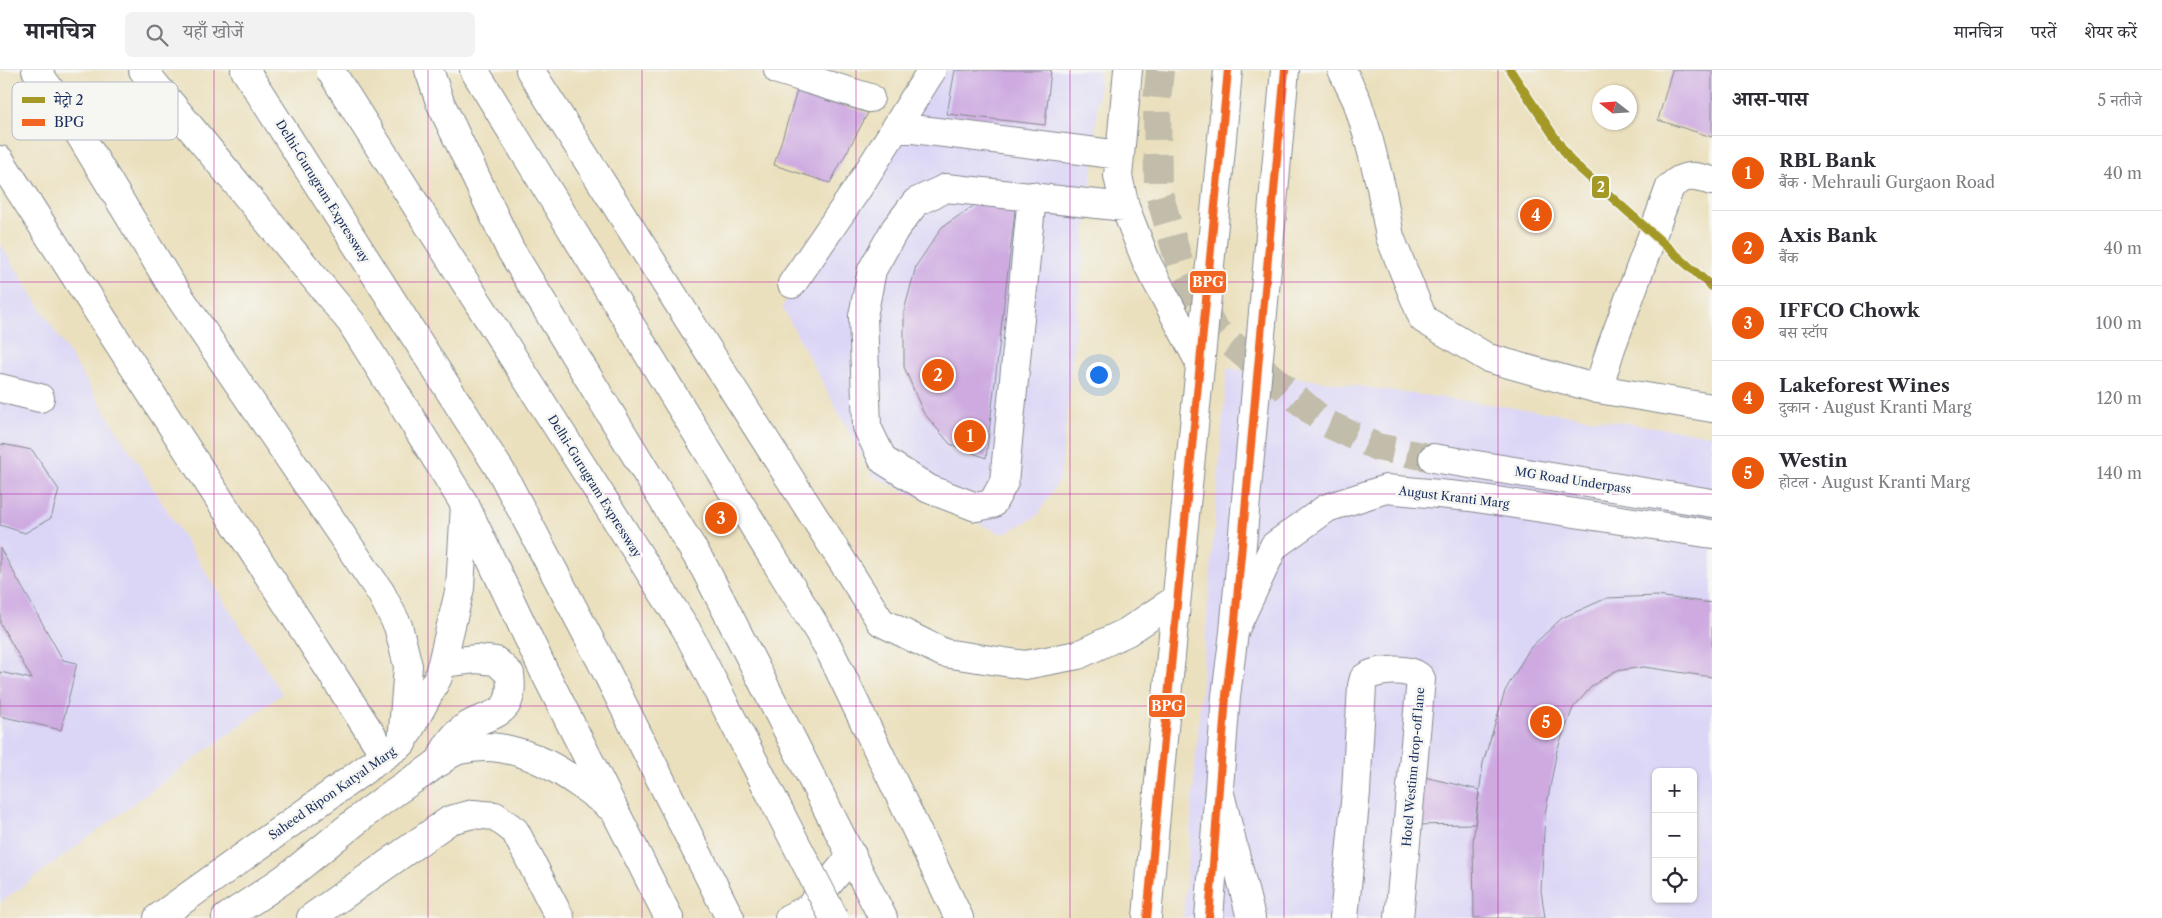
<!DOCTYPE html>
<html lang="hi">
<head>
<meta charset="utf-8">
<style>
  body { margin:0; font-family:"Libre Caslon Text","Noto Serif Devanagari",serif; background:#f2f2f3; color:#2b2b33 }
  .controls { position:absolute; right:15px; bottom:15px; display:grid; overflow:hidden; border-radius:8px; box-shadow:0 1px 4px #0004 }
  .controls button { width:45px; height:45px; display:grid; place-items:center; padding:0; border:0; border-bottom:1px solid #e1e1e2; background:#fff; color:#2b2b33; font:25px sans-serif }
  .compass { position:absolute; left:1592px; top:15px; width:45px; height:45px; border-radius:50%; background:#fff; box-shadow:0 1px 4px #0004; rotate:287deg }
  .you { position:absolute; left:1098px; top:304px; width:18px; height:18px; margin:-12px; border:4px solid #fff; border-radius:50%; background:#1a73e8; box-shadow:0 0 0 8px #1a73e833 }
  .badge { display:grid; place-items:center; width:32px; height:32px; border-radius:50%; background:#ea580c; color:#fff; font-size:16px; font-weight:700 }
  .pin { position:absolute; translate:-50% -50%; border:2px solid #fff; box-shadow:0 1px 5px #0006 }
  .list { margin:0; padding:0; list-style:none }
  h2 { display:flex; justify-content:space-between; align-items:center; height:65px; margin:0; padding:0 20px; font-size:21px }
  h2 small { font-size:16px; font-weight:400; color:#7c7c81 }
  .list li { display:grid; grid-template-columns:32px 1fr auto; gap:15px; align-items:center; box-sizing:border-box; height:75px; padding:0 20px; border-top:1px solid #e1e1e2 }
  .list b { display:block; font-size:19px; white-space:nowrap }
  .list p { margin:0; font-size:16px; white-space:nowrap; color:#7c7c81 }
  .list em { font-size:16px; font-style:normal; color:#7c7c81 }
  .icon { flex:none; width:28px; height:28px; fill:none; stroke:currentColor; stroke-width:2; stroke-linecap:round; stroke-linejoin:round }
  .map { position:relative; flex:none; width:1712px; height:848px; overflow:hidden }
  header { display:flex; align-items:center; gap:30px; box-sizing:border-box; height:70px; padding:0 25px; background:#fff; border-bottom:1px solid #e1e1e2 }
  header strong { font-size:24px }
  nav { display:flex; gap:28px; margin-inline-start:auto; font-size:18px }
  .search { width:350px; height:45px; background:#f2f2f3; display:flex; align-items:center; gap:12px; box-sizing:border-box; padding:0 18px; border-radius:8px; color:#7c7c81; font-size:19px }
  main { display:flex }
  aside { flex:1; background:#fff }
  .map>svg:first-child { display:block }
</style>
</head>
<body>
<header>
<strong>मानचित्र</strong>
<div class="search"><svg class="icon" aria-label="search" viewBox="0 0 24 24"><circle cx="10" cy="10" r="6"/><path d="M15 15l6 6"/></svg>यहाँ खोजें</div>
<nav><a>मानचित्र</a><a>परतें</a><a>शेयर करें</a></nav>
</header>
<main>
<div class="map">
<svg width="1712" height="848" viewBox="0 0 1712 848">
  <rect width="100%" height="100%" fill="#f6f6f2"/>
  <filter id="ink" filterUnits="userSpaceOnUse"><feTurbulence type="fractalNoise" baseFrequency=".02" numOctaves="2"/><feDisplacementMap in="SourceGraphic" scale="10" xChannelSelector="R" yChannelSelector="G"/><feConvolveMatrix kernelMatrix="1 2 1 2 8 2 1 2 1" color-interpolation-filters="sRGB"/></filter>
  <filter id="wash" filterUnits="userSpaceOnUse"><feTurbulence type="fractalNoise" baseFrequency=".0096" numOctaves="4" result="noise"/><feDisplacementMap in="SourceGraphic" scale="20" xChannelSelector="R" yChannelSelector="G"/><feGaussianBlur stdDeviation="1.12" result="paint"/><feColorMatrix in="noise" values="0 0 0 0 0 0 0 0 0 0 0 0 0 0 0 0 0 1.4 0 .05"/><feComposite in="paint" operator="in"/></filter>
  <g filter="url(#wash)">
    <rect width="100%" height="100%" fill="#ebe0bd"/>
    <path fill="#dcd6f6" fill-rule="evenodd" d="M932 0H1100L1093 93 1060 409 1037 446 1003 464 873 407 782 237Z
      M0 173 282 624 0 833Z
      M1227 298 1712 365V848H1183ZM1656 702H1693V829H1656Z"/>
    <g id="blocks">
      <path fill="#ceaae1" d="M955 0H1051L1045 55 947 44Z
        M1672 0H1712V67L1658 50Z
        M797 21 868 43 830 113 774 95Z
        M984 129 1016 132 986 388 950 374 923 342 904 297V241L916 196 942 157Z
        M2 374 32 380 59 420 51 448 25 463 0 455V375Z
        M0 478 63 590 77 593 61 660 0 646V602L32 609 0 553Z
        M1656 526 1712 533V607L1644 597 1615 601 1592 616 1573 638 1557 680 1545 744 1541 820 1545 848H1474L1473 772 1483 693 1505 621 1530 578 1562 548 1607 528Z
        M1416 705 1479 720 1475 754 1409 755Z"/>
    </g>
  </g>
  <g filter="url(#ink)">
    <use href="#blocks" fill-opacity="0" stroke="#83888e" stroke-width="1"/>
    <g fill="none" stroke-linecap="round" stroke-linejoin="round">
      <path stroke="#c1bdaa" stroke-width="28" stroke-dasharray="28 14" stroke-linecap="butt" d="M1160 0 1157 31 1158 120 1180 195 1214 259 1326 353 1377 377 1433 388"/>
      <defs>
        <path id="minor" d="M778 0 870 28
          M1128 0 1118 106 1125 137 1147 193 1200 293
          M897 57 1120 85
          M0 90 384 684
          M1032 126 1004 412 992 434 976 437 929 419 883 390 867 357 863 246 872 200 895 159 916 132 946 118 1125 137
          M792 214 858 118 932 0
          M0 318 40 328
          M1598 319 1611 278 1670 117C1684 103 1695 106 1712 111
          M440 692C446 674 457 660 475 652 485 648 500 644 506 635 512 625 511 614 510 604L496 591 476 589 442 593
          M1220 724 1251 848
          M158 848 402 673 438 607 442 593 460 518 465 435
          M226 848C248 833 271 819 292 803 335 769 375 733 422 704 433 697 448 683 460 680 518 665 572 707 614 740
          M311 848 450 750 473 744 495 746 515 761 560 848
          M1344 848 1356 722 1362 616 1364 608C1375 599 1413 597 1421 609L1399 848"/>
        <path id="major" d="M36 0 66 42 170 213 381 523 398 556 408 596 402 673
          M143 0 351 252 465 435 543 599 669 848
          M429 0 440 32 510 179 705 499 883 848
          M474 0 828 577 959 848
          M530 0 881 552 944 583 1025 595 1078 585 1127 562 1175 530
          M1342 0 1357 31 1367 63 1381 117 1390 167 1423 249 1488 288 1598 319 1712 338
          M66 42 181 46
          M1433 388 1712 433
          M1235 559 1274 476 1327 438 1386 419 1470 427 1712 464
          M789 848 808 839 852 785"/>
        <path id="highway" d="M245 0 502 403 601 591 730 848
          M1147 848C1170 565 1204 283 1228 0
          M1209 848 1226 626 1234 562 1285 0"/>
      </defs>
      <use href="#minor" stroke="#83888e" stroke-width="30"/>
      <use href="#major" stroke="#83888e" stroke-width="30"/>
      <use href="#highway" stroke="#83888e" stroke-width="30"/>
      <use href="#minor" stroke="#fff" stroke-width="28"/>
      <use href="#major" stroke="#fff" stroke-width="28"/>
      <use href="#highway" stroke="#fff" stroke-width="28"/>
      <defs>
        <path id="highway-bridge" d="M330 0 686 559 834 848"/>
      </defs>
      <use href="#highway-bridge" stroke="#83888e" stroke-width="30" stroke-linecap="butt"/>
      <use href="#highway-bridge" stroke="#fff" stroke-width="28"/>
      <defs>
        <path id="bus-1" d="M1147 848 1228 0
          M1209 848 1226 626 1234 562 1285 0"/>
      </defs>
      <use href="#bus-1" stroke="#f6f6f2" stroke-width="11"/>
      <use href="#bus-1" stroke="#f26522" stroke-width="8"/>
      <defs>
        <path id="metro-1" d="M1510 0 1570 90 1712 217"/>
      </defs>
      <use href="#metro-1" stroke="#f6f6f2" stroke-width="12"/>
      <use href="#metro-1" stroke="#a49926" stroke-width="9"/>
    </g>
  </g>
  <path fill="none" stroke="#b5179e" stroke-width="1" stroke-opacity="0.55" d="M214 0V848M428 0V848M642 0V848M856 0V848M1070 0V848M1284 0V848M1498 0V848M0 212H1712M0 424H1712M0 636H1712"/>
  <g text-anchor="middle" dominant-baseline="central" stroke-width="5" stroke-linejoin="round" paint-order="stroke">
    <g font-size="12" fill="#1b2f5e" stroke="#f6f6f2">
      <text transform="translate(323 121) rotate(58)">Delhi-Gurugram Expressway</text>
      <text transform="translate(1573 410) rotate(9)">MG Road Underpass</text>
      <text transform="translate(595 416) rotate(58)">Delhi-Gurugram Expressway</text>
      <text transform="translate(1454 427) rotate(7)">August Kranti Marg</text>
      <text transform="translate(1413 697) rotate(-85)">Hotel Westinn drop-off lane</text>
      <text transform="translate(332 723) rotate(-35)">Saheed Ripon Katyal Marg</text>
    </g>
  </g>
  <rect x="12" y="12" width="166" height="58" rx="8" fill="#f6f6f2" stroke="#b4bac6" stroke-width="1"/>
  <rect x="22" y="27" width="23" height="6" fill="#a49926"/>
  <rect x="22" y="49" width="23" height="7" fill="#f26522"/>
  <g font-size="14" fill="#1b2f5e">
    <text x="54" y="35">मेट्रो 2</text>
    <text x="54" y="57">BPG</text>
  </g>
  <g stroke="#f6f6f2" stroke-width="2">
    <rect x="1591" y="105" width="19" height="24" rx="5" fill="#a49926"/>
    <rect x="1189" y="200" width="38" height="24" rx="5" fill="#f26522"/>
    <rect x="1148" y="624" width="38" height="24" rx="5" fill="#f26522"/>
  </g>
  <g font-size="14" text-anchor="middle" font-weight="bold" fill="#fff">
    <text x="1601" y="122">2</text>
    <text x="1208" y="217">BPG</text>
    <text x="1167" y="641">BPG</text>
  </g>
</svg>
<div class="controls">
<button>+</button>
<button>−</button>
<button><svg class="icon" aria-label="locate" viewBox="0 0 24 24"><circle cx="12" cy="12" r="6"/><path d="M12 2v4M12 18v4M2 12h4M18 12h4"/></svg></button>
</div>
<svg class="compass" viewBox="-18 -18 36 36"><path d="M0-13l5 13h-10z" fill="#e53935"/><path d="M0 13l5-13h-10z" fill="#7c7c81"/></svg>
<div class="you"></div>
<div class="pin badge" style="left:970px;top:366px">1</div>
<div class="pin badge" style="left:938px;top:305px">2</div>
<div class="pin badge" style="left:721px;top:448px">3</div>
<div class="pin badge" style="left:1536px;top:145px">4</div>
<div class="pin badge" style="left:1546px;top:652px">5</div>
</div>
<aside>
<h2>आस-पास<small>5 नतीजे</small></h2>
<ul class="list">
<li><span class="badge">1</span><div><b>RBL Bank</b><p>बैंक · Mehrauli Gurgaon Road</p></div><em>40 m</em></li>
<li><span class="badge">2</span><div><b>Axis Bank</b><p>बैंक</p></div><em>40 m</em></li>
<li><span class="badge">3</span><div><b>IFFCO Chowk</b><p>बस स्टॉप</p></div><em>100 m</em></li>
<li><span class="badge">4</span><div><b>Lakeforest Wines</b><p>दुकान · August Kranti Marg</p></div><em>120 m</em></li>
<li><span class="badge">5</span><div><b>Westin</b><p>होटल · August Kranti Marg</p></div><em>140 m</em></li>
</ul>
</aside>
</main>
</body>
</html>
